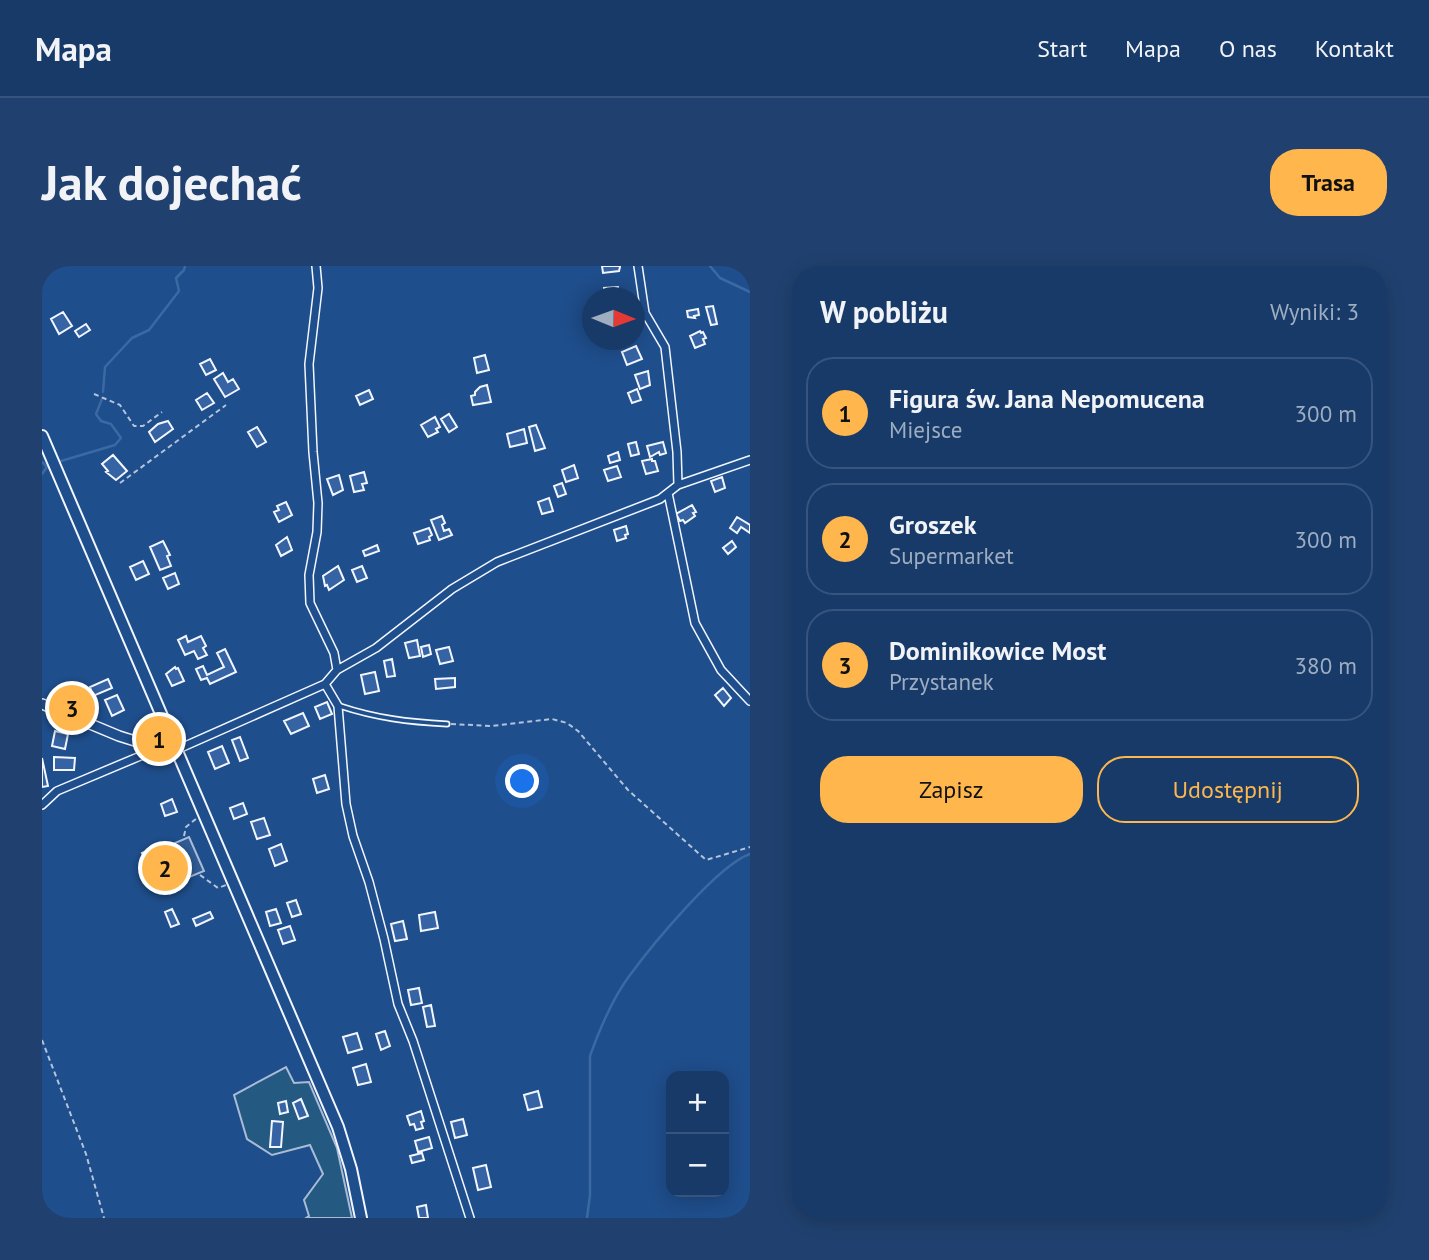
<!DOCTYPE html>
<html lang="pl">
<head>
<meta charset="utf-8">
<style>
  body { margin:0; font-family:"PT Sans",sans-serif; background:#20416f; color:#f1f3f6 }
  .controls { position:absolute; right:21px; bottom:21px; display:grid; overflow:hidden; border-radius:14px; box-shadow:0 4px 18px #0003 }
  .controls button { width:63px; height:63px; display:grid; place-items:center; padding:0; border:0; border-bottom:2px solid #36547d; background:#173a69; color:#f1f3f6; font:35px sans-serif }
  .compass { position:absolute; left:540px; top:21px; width:63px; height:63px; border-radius:50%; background:#173a69; box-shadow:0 4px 18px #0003; rotate:91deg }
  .you { position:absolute; left:481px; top:516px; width:24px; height:24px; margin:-18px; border:5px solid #fff; border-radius:50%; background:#1a73e8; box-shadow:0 0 0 10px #1a73e833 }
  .badge { display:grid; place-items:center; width:46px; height:46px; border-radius:50%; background:#ffb74d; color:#111; font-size:23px; font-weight:700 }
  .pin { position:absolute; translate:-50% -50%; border:4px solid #fff; box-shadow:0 2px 7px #0006 }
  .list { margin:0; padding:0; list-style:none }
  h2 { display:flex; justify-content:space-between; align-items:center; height:91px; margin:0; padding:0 28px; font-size:30px }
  h2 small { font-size:23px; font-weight:400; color:#9eadc0 }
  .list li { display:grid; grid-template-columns:46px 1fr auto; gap:21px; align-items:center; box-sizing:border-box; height:112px; margin:0 14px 14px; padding:0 14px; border:2px solid #36547d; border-radius:28px }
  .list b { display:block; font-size:26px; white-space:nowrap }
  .list p { margin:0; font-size:23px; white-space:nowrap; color:#9eadc0 }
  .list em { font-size:23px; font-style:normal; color:#9eadc0 }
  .actions { display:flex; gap:14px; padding:21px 28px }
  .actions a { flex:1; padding:16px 0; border:2px solid #ffb74d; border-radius:28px; text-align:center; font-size:24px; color:#ffb74d }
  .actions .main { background:#ffb74d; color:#111 }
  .map { position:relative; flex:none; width:708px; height:952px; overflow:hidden; border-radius:28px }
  header { display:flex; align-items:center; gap:42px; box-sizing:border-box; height:98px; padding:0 35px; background:#173a69; border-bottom:2px solid #36547d }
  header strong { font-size:33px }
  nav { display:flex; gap:38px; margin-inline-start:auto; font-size:24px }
  .intro { display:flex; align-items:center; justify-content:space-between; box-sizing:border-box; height:168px; padding:0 42px }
  h1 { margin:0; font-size:49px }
  .button { padding:18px 32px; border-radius:28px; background:#ffb74d; color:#111; font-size:24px; font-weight:700 }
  main { display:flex; gap:42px; padding:0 42px }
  aside { flex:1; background:#173a69; border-radius:28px; box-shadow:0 4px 18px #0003 }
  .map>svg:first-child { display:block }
</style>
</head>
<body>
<header>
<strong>Mapa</strong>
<nav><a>Start</a><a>Mapa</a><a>O nas</a><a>Kontakt</a></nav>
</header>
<div class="intro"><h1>Jak dojechać</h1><a class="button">Trasa</a></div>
<main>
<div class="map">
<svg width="708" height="952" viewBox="0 0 708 952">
  <rect width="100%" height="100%" fill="#1f4e8c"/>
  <path fill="#245a82" stroke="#a8bbd7" stroke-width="2" d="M244 801 252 817 267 816 295 882 310 952H264L267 950 262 934 281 908 268 879 230 889 205 873 192 829Z"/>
  <path fill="#305b95" stroke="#a8bbd7" stroke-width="2" d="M147 571 162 605 140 614 126 580Z"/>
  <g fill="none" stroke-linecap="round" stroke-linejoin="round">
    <path stroke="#3b69a3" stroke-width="2.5" d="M668 0 678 12 708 26
      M61 126 63 101 90 72 107 64 137 25 134 12 142 4 143 0
      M19 195 73 179 79 172 69 158 59 155 54 148 60 133
      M0 196 5 201 0 208
      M545 952 548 929V790C557 765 572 730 588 709 610 679 676 599 708 588"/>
  </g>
  <path fill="#3563a3" stroke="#f2f6ff" stroke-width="2" d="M560 0H578V1L577 5 561 7Z
    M576 21 577 32H563L562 22Z
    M671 40 675 58 669 59 664 41Z
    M656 43 657 49 652 50 653 52 646 51 645 45Z
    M21 46 30 60 17 68 9 53Z
    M44 58 48 64 37 71 33 65Z
    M658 65 659 67 661 66 664 72 661 73 663 78 653 82 648 70Z
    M594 80 600 93 585 99 580 86Z
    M443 89 447 104 435 107 432 92Z
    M168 93 174 104 164 109 158 98Z
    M606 105 608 119 598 123 593 109Z
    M181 107 186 116 191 113 197 123 183 131 172 113Z
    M445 119 449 136 431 139 429 130 433 129V126L438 121Z
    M595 123 599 134 590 137 586 127Z
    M327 124 331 133 318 139 314 130Z
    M165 127 172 137 160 144 154 134Z
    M407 148 415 161 407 166 399 153Z
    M393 151 398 161 394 163 396 166 386 171 379 159Z
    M126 155 131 163 113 176 107 166 116 158Z
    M494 159 503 182 493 185 487 161Z
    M215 161 224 176 215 181 206 166Z
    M482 163 485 177 468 181 465 168Z
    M594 176 597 188 589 190 586 178Z
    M621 176 624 187 618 189 617 186 608 191 605 180Z
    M576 186 578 194 568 197 566 190Z
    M71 189 85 205 74 214 64 206 66 205 60 198Z
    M610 193V195H613L616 205 604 208 600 195Z
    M532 199 536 212 524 216 520 204Z
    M575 200 579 211 566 215 562 204Z
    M322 206 325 217 320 218 322 224 312 226 308 210Z
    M297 209 301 224 291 229 285 213Z
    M680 211 683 222 673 226 669 215Z
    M520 217 524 228 516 231 512 220Z
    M507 232 511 245 500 248 496 236Z
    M244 236 250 249 237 256 232 246 237 244 235 240Z
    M650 239 654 246 651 247 653 250 643 257 641 254 638 255 634 248Z
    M400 250 403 257 400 259 402 265 407 263 410 269 397 274 389 254Z
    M695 251 708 259V267L699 261 695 267 688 262Z
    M584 260 586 268 583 269 584 272 575 275 572 264Z
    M387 262 390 269 387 271 388 274 376 278 372 267Z
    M245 271 250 284 239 290 234 279Z
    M121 275 128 289 125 290 129 300 118 304 108 281Z
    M690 275 694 281 686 288 681 282Z
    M335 279 337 285 323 290 321 285Z
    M101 295 107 308 94 314 88 301Z
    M296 300 302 314 287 324 285 319 283 320 281 310Z
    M320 300 325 312 315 316 310 304Z
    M133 307 137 318 126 323 121 312Z
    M144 370 146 376 159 370 164 380 161 382 165 389 156 393 152 385 143 389 136 374Z
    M375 374 378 390 367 392 363 377Z
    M387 379 389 388 381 391 379 381Z
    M407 381 411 395 398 398 394 384Z
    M183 383 194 406 168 418 165 412 159 414 154 403 161 400 165 409 182 401 175 387Z
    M350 393 353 410 345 411 342 395Z
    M133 401 134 403 136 402 142 415 130 420 124 408Z
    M333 406 337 425 323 428 319 409Z
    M413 412V421L394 423 393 413Z
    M66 413 70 422 51 430 48 421Z
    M681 422 689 432 682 440 673 429Z
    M75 429 82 444 70 450 63 434Z
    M285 436 290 448 278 453 273 441Z
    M261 447 267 460 249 468 242 455Z
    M13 465 26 468 23 483 10 480Z
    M198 471 206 492 198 495 190 474Z
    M180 480 187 497 173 503 166 486Z
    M12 491 33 492 32 504H12Z
    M0 492 6 520 0 521Z
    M283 509 287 523 275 527 271 513Z
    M130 533 135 546 123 550 119 538Z
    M201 537 205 548 192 553 188 542Z
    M222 552 228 569 215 573 209 556Z
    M121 578 126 589 128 588 136 611 122 620 121 618 115 621 100 587Z
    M239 578 245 595 233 600 227 583Z
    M254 634 259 648 250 651 245 637Z
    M130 643 137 658 129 661 123 646Z
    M234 643 239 657 228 660 224 646Z
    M168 646 171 652 154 660 151 653Z
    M393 646 396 662 379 665 377 649Z
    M361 655 365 673 353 675 349 658Z
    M248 660 253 674 241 678 236 664Z
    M377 722 380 737 369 739 366 724Z
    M389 739 393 760 385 761 381 741Z
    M343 765 348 780 339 784 334 768Z
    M315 767 320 783 306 787 301 771Z
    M324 798 329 816 316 819 311 802Z
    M496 825 500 841 486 844 482 829Z
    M259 833 266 850 257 853 251 837Z
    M244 835 246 846 238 848 236 837Z
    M379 845 382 855 379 856 381 862 374 864 372 858 368 859 365 850Z
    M421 853 425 869 413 872 409 856Z
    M230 855 241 856 239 881H228Z
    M387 871 390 882 376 886 373 875Z
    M380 887 382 894 370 897 368 890Z
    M444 899 449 921 436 924 431 902Z
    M384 939 386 952H377L375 941Z"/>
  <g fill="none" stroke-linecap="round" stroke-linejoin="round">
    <defs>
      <path id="service" d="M298 440C334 452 367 456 405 458"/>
      <path id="minor" d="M274 0 276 22 267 98 271 186 276 237 275 266 267 309 268 337 292 387 295 404
        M596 0 603 47 623 81 635 186 636 219
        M626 227 653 357 679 404 708 435
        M283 418 296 440 304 538 311 570 327 616 342 673 356 738 371 775 428 952
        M134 484 283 418 295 404 334 382 410 323 455 296 618 233 636 219 708 194
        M0 539 15 525 115 483"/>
      <path id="tertiary" d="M0 438 77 470 128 486 134 484"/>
      <path id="secondary" d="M0 170 296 861 309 903 319 952"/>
    </defs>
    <use href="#service" stroke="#f2f6ff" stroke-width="7"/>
    <use href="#minor" stroke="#f2f6ff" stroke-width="10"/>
    <use href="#tertiary" stroke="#f2f6ff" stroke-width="12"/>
    <use href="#secondary" stroke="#f2f6ff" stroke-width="14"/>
    <path stroke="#b3c4dc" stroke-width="2" stroke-dasharray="5 3.5" stroke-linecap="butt" d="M52 128 78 139 92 160H101L120 146
      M78 217 184 139
      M409 458 449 460 510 453 525 457 536 465 586 524 664 594 708 581
      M142 570 144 561 155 552
      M158 609 176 622 184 619
      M0 774 44 888 62 952"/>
    <use href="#service" stroke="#1f4e8c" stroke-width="3.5"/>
    <use href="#minor" stroke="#1f4e8c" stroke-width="7"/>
    <use href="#tertiary" stroke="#1f4e8c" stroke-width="9"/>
    <use href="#secondary" stroke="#1f4e8c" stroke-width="10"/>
  </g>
</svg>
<div class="controls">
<button>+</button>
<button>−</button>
</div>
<svg class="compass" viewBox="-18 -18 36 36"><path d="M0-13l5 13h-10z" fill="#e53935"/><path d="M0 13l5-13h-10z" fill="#9eadc0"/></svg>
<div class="you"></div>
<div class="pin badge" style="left:117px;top:473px">1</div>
<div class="pin badge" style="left:123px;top:602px">2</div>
<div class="pin badge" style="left:30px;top:442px">3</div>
</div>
<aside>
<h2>W pobliżu<small>Wyniki: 3</small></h2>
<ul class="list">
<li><span class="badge">1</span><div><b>Figura św. Jana Nepomucena</b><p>Miejsce</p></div><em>300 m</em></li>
<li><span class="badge">2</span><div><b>Groszek</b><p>Supermarket</p></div><em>300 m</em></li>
<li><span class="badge">3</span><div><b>Dominikowice Most</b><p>Przystanek</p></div><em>380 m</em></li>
</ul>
<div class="actions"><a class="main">Zapisz</a><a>Udostępnij</a></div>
</aside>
</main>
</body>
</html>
